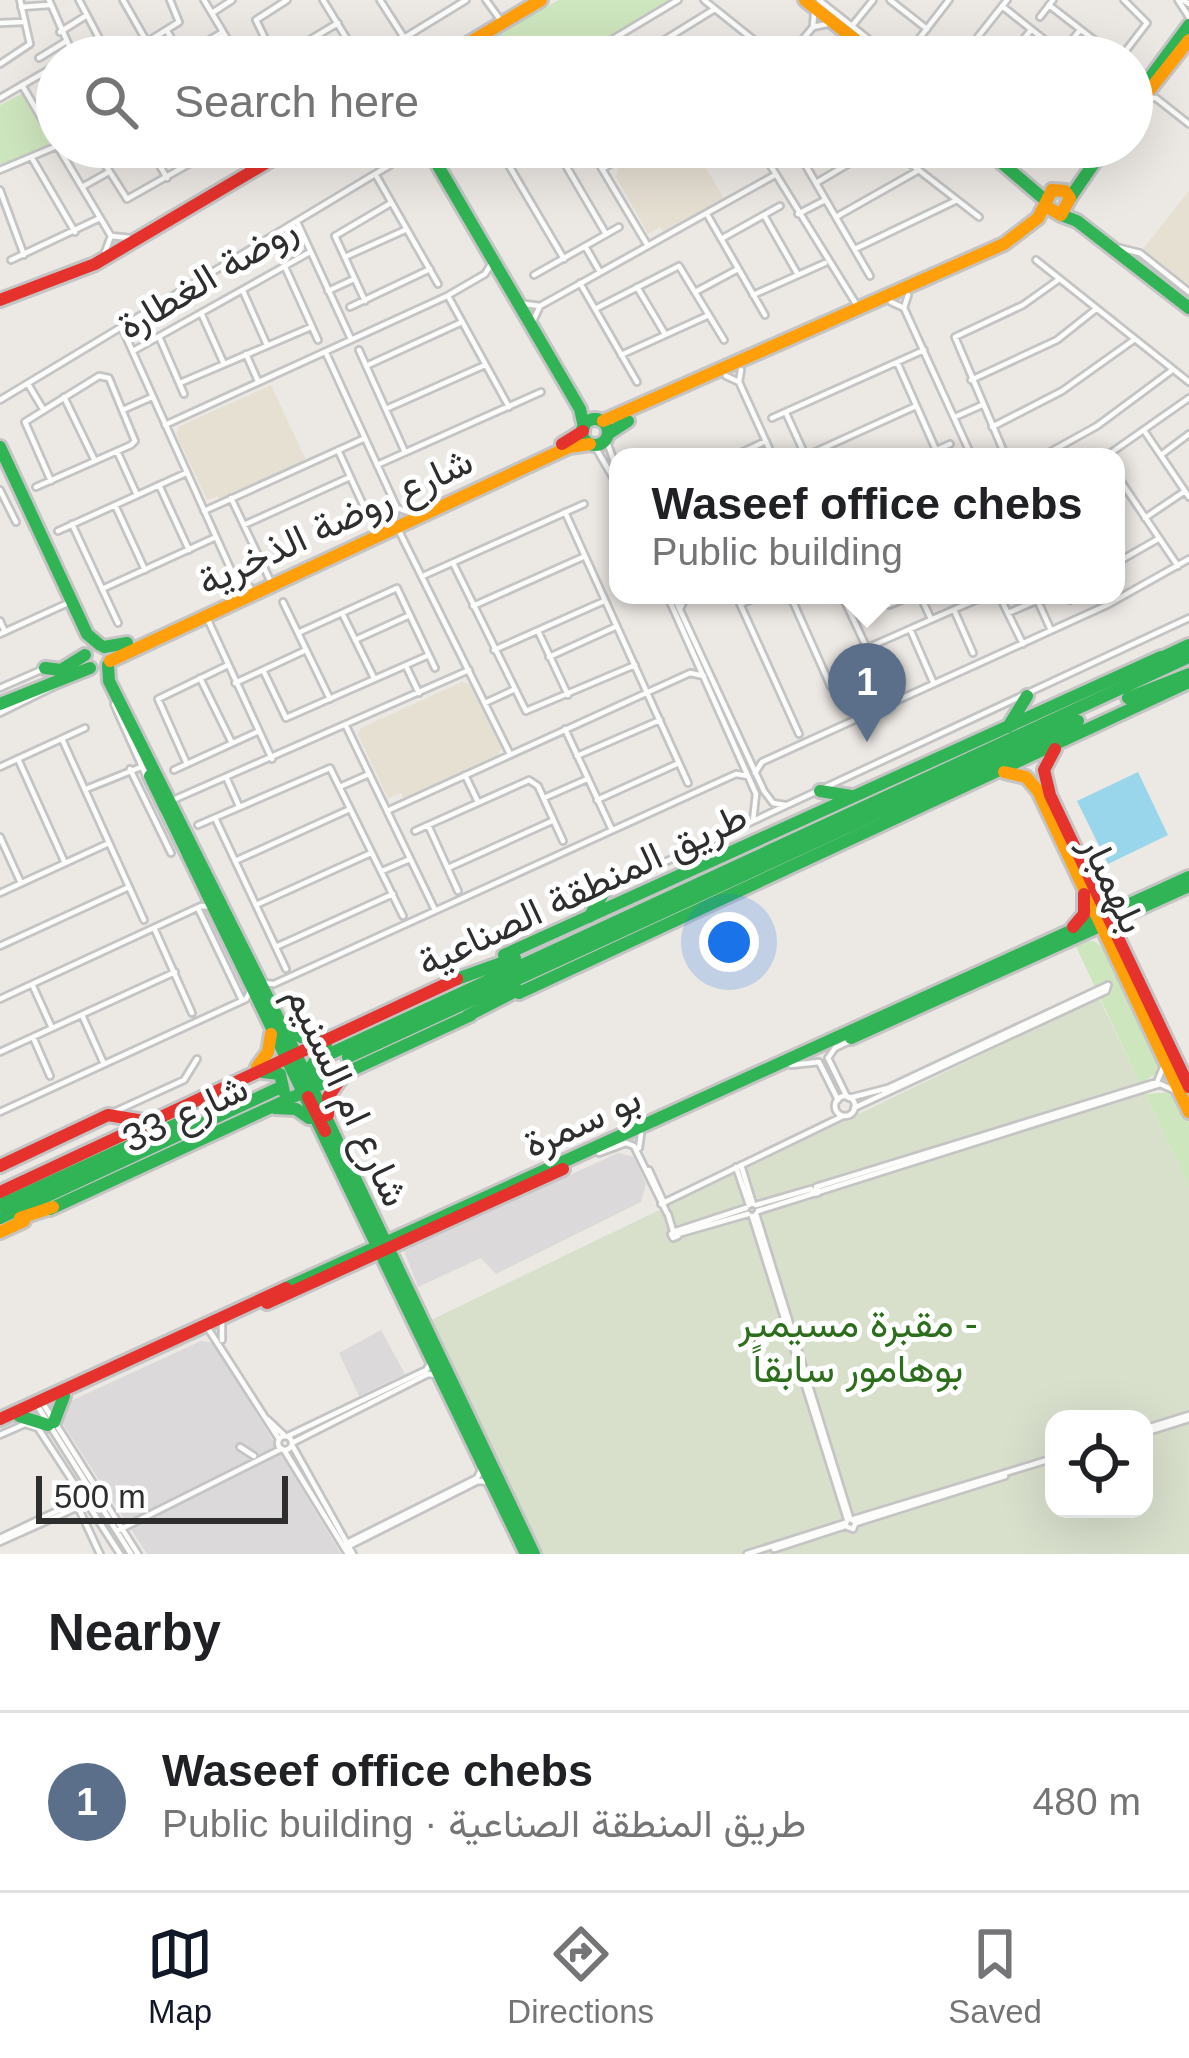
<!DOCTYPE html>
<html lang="en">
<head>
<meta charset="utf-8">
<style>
  body { margin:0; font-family:Arial,Vazirmatn,sans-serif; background:#f2f2f2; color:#202124 }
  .controls { position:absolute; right:36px; bottom:36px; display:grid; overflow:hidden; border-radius:24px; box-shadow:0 12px 48px #0002 }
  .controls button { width:108px; height:108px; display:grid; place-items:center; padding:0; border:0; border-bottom:3px solid #e0e0e0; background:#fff; color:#202124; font:60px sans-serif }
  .scale { position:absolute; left:36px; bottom:30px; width:252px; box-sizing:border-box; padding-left:12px; border:6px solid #2e2e2e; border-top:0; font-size:33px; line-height:42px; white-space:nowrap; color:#2e2e2e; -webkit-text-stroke:9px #fff; paint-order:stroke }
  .you { position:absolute; left:729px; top:942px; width:42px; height:42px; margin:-30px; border:9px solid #fff; border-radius:50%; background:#1a73e8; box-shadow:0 0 0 18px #1a73e833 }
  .badge { display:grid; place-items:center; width:78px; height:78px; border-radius:50%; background:#111827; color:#fff; font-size:39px; font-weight:700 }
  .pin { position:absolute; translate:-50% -99px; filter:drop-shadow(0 3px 6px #0008) }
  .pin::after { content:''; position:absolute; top:63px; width:42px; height:36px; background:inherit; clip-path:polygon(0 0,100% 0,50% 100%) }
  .popup { position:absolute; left:609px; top:448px; width:516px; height:156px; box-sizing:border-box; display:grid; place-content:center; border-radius:24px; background:#fff; filter:drop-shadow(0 3px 9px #0005); font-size:39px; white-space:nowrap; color:#757577 }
  .popup b { font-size:45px; color:#202124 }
  .popup::after { content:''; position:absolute; left:50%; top:100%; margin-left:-24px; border:24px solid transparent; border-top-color:#fff }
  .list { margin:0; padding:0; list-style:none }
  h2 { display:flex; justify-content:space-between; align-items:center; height:156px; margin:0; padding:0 48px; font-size:51px }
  h2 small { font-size:39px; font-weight:400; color:#757577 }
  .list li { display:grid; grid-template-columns:78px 1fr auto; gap:36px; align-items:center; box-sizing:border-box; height:180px; padding:0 48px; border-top:3px solid #e0e0e0 }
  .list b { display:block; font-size:45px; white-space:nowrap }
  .list p { margin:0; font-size:39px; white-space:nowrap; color:#757577 }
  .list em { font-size:39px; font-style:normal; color:#757577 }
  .icon { flex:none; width:66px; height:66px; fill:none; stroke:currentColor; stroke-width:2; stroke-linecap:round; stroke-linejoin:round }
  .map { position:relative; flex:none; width:1189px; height:1554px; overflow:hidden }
  .search { position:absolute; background:#fff; box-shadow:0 12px 48px #0002; left:36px; right:36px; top:36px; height:132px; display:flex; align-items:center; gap:30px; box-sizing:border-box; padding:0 42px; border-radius:66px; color:#757577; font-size:45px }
  .sheet { height:336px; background:#fff }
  nav { display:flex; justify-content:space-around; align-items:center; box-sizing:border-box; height:168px; border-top:3px solid #e0e0e0; background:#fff; font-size:33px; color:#757577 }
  nav a { display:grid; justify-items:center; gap:6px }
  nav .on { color:#111827 }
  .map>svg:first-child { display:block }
</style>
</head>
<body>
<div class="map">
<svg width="1189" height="1554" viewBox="0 0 1189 1554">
  <rect width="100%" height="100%" fill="#ece8e4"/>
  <path fill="#dcd9db" d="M618 1153 634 1157 646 1184 641 1202 496 1274 481 1258 418 1287 404 1251Z
    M381 1330 405 1374 359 1396 339 1353Z
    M201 1341 214 1343 341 1554H147L57 1415 62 1405Z"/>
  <path fill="#e6e0d3" d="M655 147H694L724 199 664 233 660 227 648 234 616 177 618 169Z
    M1189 191V285L1143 249Z
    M271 385 307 462 221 502 218 496 207 500 176 434 180 426Z
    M462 682 470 685 501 748 498 756 404 799 401 793 388 798 358 735 361 728Z"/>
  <path fill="#cee6be" d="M559 0H675L579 57H452Z
    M23 93 51 147 0 165V105Z
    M1094 941 1104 949 1163 1069 1140 1084 1074 942Z
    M1174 1092 1189 1123V1187L1145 1094Z"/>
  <path fill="#d8e0cc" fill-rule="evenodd" d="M1099 998 1189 1187V1554H542L429 1321ZM1054 1419H1144V1509H1054Z"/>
  <path fill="#99d6ec" d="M1138 772 1168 835 1108 864 1077 801Z"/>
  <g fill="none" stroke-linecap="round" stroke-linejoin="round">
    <path stroke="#c6c3c0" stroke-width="15" stroke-dasharray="15 8" stroke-linecap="butt" d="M281 1087 327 1067"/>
    <defs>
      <path id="street" d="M49 0 74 57
        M79 0 109 57
        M123 0 147 42
        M204 0 238 57
        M323 0 358 57
        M380 0 403 36
        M486 0 499 18
        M704 0 775 57
        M819 0 891 57
        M890 0 927 29
        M1178 0 1189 17
        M1183 0 1189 4
        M1049 5 1116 57
        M1002 6 1066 57
        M21 7 49 5
        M212 13 232 0
        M1040 17 1053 0
        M0 23 23 22
        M852 26 873 0
        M813 27 827 24
        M167 31 182 56
        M60 32 84 17
        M1061 54 1080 30
        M123 57 179 22 170 0
        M180 57 223 32
        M209 57 230 44
        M274 57 256 20 287 0
        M281 57 338 23
        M373 57 466 0
        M583 57 678 0
        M637 57 713 10
        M730 57 756 42
        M788 57 813 27 814 14
        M905 57 949 0
        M962 57 1007 0
        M1009 57 1031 30
        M1121 57 1147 23 1124 0
        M39 58 65 42
        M0 64 30 44 20 0
        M22 85 57 145
        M0 98 57 65
        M1144 98H1156L1189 124
        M58 147 111 236
        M94 147 127 199 219 147
        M149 147 167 178
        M498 147 564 259
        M555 147 606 234
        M589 147 648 246
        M759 147 858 307
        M795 147 870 276
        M889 147 979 217
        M277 150 280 147
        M435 151 436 147
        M33 160 75 232
        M564 163 590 148
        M602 169 639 147
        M0 170 57 146
        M377 177 438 284
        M816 183 877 147
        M82 187 107 173
        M0 190 24 255
        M798 214 825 200
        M764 215 797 273
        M708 216 765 315
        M836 217 919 170
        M298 224 351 339
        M111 236 130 238
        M721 239 780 206
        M585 246 600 272
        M1120 248 1140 253 1189 292
        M855 249 957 200
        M105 252 111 236
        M345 257 405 230
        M11 260 100 218
        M1036 260 1189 382
        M285 267 318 340
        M534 275 619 227
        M580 283 637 382
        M637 287 665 334
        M243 291 267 345
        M328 291 354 279
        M697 291 738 269
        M753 295 825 263
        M448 296 509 407
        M365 301 335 236 391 203
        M891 302 904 308 972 457
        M525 304 540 306 775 175
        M350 307 430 269
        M904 308 908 295
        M595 309 679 266 724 340
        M202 315 224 364
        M534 319 540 306
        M122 328 236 581 250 587
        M160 339 184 394
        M359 350 405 452
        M133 351 310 252
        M326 353 397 508 394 520
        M246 354 258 381
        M621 355 709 315
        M897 362 936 450
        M366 366 462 322
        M741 370 739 382 773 457
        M726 376 739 382
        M971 380 1057 340 1096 309
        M180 383 311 327
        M28 384 43 409
        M64 397 95 461
        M0 400 420 147
        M125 409 152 397
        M386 409 485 365
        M786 413 806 457
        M955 417 982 405
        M772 418 924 350
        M165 425 447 296 485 274 493 261
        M992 427 1062 391 1135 339
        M1145 432 1189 497
        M606 439 618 473
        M594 445 618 486
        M338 450 365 509
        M117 451 137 495
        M1161 455 1189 434
        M806 456 916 406
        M732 457 766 441
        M921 457 950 444
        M1006 457 955 337 1023 305 1058 280
        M1041 457 1097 426 1171 371
        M1105 457 1189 398
        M377 465 541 392
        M1116 474 1178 566
        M159 485 189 550
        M36 487 131 445 135 441 109 378 99 376 25 422 51 481
        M0 490 16 522
        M231 498 269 578
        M115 505 145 570
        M397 508 411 513
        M204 511 363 439
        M565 512 688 783
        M1145 518 1185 491
        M72 524 118 623
        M244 525 350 477
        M398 529 510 754
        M58 531 186 473
        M453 563 526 711 635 665
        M1116 563 1158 539
        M234 572 264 568
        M425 575 584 504
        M102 589 216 537
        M667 595 756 794 753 821
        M673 595 764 791 773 803 785 805
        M736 595 799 734
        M790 595 831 687
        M842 595 879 674
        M876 595 889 605 914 595
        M920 595 931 619
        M999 595 1023 644
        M1035 595 1050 628
        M1068 595 1070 600
        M229 596 236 581
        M283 602 330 699
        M741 604 762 595
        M473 606 583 557
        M680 609 686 596
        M954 610 973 653
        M342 613 374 678
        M1008 613 1036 601
        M207 618 272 759
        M0 621 5 632
        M910 629 934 684
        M538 631 568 695
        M298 633 397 588 435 668
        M0 634 68 603
        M355 640 410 615
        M867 648 987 595
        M494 650 604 601
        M549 657 615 627
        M406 666 419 693
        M263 670 286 718 429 655
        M200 678 232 743
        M235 683 306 650
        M0 688 41 670
        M485 703 513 690
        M114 704 148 780
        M0 713 59 684
        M346 726 435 910
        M565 729 612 830
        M62 739 144 920
        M577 756 660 720
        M18 759 65 863
        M187 764 158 699 226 666
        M0 767 85 728
        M130 769 171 853
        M174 770 259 731
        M755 773 762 762 1107 605 1189 559
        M465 775 478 802
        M227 779 239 806
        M342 786 369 774
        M86 789 141 767
        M544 798 587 779
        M173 800 469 670
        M597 800 679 763
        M387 811 690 673 704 676
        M163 812 184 855
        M215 818 286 969
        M198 825 330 768 403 916
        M428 825 458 891
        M415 831 529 780 538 786 563 841
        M0 837 21 883
        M235 861 350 809
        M448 868 552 821
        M382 871 410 859
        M607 889 1189 618
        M0 893 109 843
        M256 905 371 853
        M198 908 242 1000
        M155 930 192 1013
        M0 946 129 887
        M278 946 393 894
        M261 983 274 984 736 774 748 776
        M32 984 52 1028
        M0 999 201 906 214 907
        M82 1015 104 1064
        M33 1037 50 1076
        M0 1052 175 972
        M791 1065 819 1062 838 1100
        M835 1106a10 10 0 1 1 20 0a10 10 0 1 1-20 0Z
        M847 1097 828 1058 835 1048 854 1039
        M849 1098 888 1088 1108 985 1106 991 854 1108
        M0 1112 246 999 252 988
        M114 1112 184 1080 197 1059
        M639 1148 641 1134
        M599 1153 626 1143 634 1146 667 1213
        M741 1165 753 1204
        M736 1167 749 1205
        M649 1170 664 1203
        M816 1187 1157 1082 1165 1063
        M818 1192 1160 1084 1178 1092
        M661 1204 843 1116
        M756 1205 811 1189
        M758 1211 812 1194 817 1188 818 1193 812 1194
        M668 1214 673 1231
        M756 1214 850 1518
        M752 1216 847 1519
        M675 1231 678 1236 673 1238 671 1234Z
        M676 1231 746 1208
        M678 1234 748 1214
        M222 1323V1340
        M209 1330 279 1439
        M35 1402 131 1554
        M42 1402 138 1554
        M267 1419 285 1436
        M1144 1429 1189 1415
        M1144 1433 1189 1419
        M0 1435 25 1424 38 1428 79 1491 80 1500
        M288 1436 426 1370 432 1361
        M278 1443a7 7 0 1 1 14 0a7 7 0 1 1-14 0Z
        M292 1443 428 1374 437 1375
        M292 1445 353 1554
        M240 1447 254 1456
        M284 1450 348 1554
        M87 1503 120 1554
        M78 1507 100 1554
        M848 1518 856 1522 853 1529 845 1526Z
        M854 1519 1054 1458
        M856 1523 1005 1476
        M117 1531 281 1449
        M0 1538 82 1499 86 1489
        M0 1542 89 1502 99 1505
        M343 1545 477 1478 482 1468
        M345 1548 478 1481 490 1482
        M774 1549 845 1526
        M747 1554 845 1523"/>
      <path id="fast" d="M1132 102 1189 25
        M427 147 580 409 584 427
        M983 147 1045 200
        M1070 198 1105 147
        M1061 215 1077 221 1189 308
        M582 432a13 13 0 1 1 26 0a13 13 0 1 1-26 0Z
        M608 434 628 421
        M0 447 87 634 100 645
        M104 647 127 643
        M1159 659 1189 645
        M108 665 109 681 292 1046 534 1554
        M45 668 61 670
        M64 668 85 655
        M1128 698 1189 674
        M0 704 90 668
        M1008 727 1027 696
        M150 776 526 1554
        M820 791 851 796
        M589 917 606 889
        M504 955 1161 657
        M457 979 515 958
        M519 993 1189 682
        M467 1016 518 990
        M287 1028 301 1037 321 1039
        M851 1038 1189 886
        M326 1044 311 1067 318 1076 332 1078
        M323 1057 1189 657
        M348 1057 1078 721
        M263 1072 280 1074 284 1092
        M275 1108 296 1109 309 1118
        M0 1205 188 1119
        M50 1209 471 1015
        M0 1218 281 1087
        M286 1288 1189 877
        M19 1416 48 1425
        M54 1422 64 1396"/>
      <path id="slow" d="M805 0 877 57
        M445 57 541 0
        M1132 112 1189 40
        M603 421 1004 244 1038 218 1052 190 1065 191 1070 198 1061 215 1045 206
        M110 661 569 447 590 444
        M1004 772 1026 777 1038 791 1189 1112
        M257 1067 268 1052 271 1034
        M20 1218 53 1207
        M0 1232 24 1221"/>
      <path id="jam" d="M0 300 95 264 293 147
        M562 444 583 431
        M1055 749 1044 770 1050 795 1189 1087
        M1073 927 1084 914V894
        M308 1097 325 1131
        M328 1115V1097L342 1077
        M0 1166 108 1115 144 1121
        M0 1192 457 979
        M267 1303 563 1169
        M0 1419 286 1288"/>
    </defs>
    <use href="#street" stroke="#c5c4c5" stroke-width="10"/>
    <use href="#fast" stroke="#c5c4c5" stroke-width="18"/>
    <use href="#slow" stroke="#c5c4c5" stroke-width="18"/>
    <use href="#jam" stroke="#c5c4c5" stroke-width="18"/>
    <use href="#street" stroke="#fcfcfb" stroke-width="4.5"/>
    <use href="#fast" stroke="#30b455" stroke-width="12"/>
    <use href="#slow" stroke="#ff9f0a" stroke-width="12"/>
    <use href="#jam" stroke="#e5322d" stroke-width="12"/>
  </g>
  <g text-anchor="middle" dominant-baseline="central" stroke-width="10" stroke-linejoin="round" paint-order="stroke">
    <g font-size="39" fill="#2e2e2e" stroke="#fff">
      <text transform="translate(207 277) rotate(-31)">روضة الغطارة</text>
      <text transform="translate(335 521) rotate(-25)">شارع روضة الذخرية</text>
      <text transform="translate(1114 884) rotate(65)">بلهمبار</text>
      <text transform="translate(582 889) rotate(-25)">طريق المنطقة الصناعية</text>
      <text transform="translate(348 1096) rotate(65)">شارع ام السنيم</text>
      <text transform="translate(185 1113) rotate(-25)">شارع 33</text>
      <text transform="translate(582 1121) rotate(-24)">بو سمرة</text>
    </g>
    <g font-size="39" fill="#2c6e1b" stroke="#fff">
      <text x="858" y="1323">مقبرة مسيمير -<tspan x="858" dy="45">بوهامور سابقاً</tspan></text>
    </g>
  </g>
</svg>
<div class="controls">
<button><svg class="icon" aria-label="locate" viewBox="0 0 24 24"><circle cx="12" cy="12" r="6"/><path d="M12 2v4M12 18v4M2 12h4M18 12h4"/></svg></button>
</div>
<div class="scale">500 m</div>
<div class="you"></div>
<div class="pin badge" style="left:867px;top:742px;background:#5c6f8a">1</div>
<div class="popup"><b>Waseef office chebs</b>Public building</div>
<div class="search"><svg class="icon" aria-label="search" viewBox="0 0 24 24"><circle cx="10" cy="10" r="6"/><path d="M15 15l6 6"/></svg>Search here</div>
</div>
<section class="sheet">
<h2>Nearby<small></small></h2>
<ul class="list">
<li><span class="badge" style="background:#5c6f8a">1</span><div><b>Waseef office chebs</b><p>Public building · طريق المنطقة الصناعية</p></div><em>480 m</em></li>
</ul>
</section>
<nav>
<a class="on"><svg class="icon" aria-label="map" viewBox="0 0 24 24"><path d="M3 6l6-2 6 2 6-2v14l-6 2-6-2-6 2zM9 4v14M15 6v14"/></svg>Map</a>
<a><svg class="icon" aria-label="directions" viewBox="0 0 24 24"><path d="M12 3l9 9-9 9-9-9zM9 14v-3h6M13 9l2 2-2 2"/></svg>Directions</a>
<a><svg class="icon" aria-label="saved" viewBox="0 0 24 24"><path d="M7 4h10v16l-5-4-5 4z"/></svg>Saved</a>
</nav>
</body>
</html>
